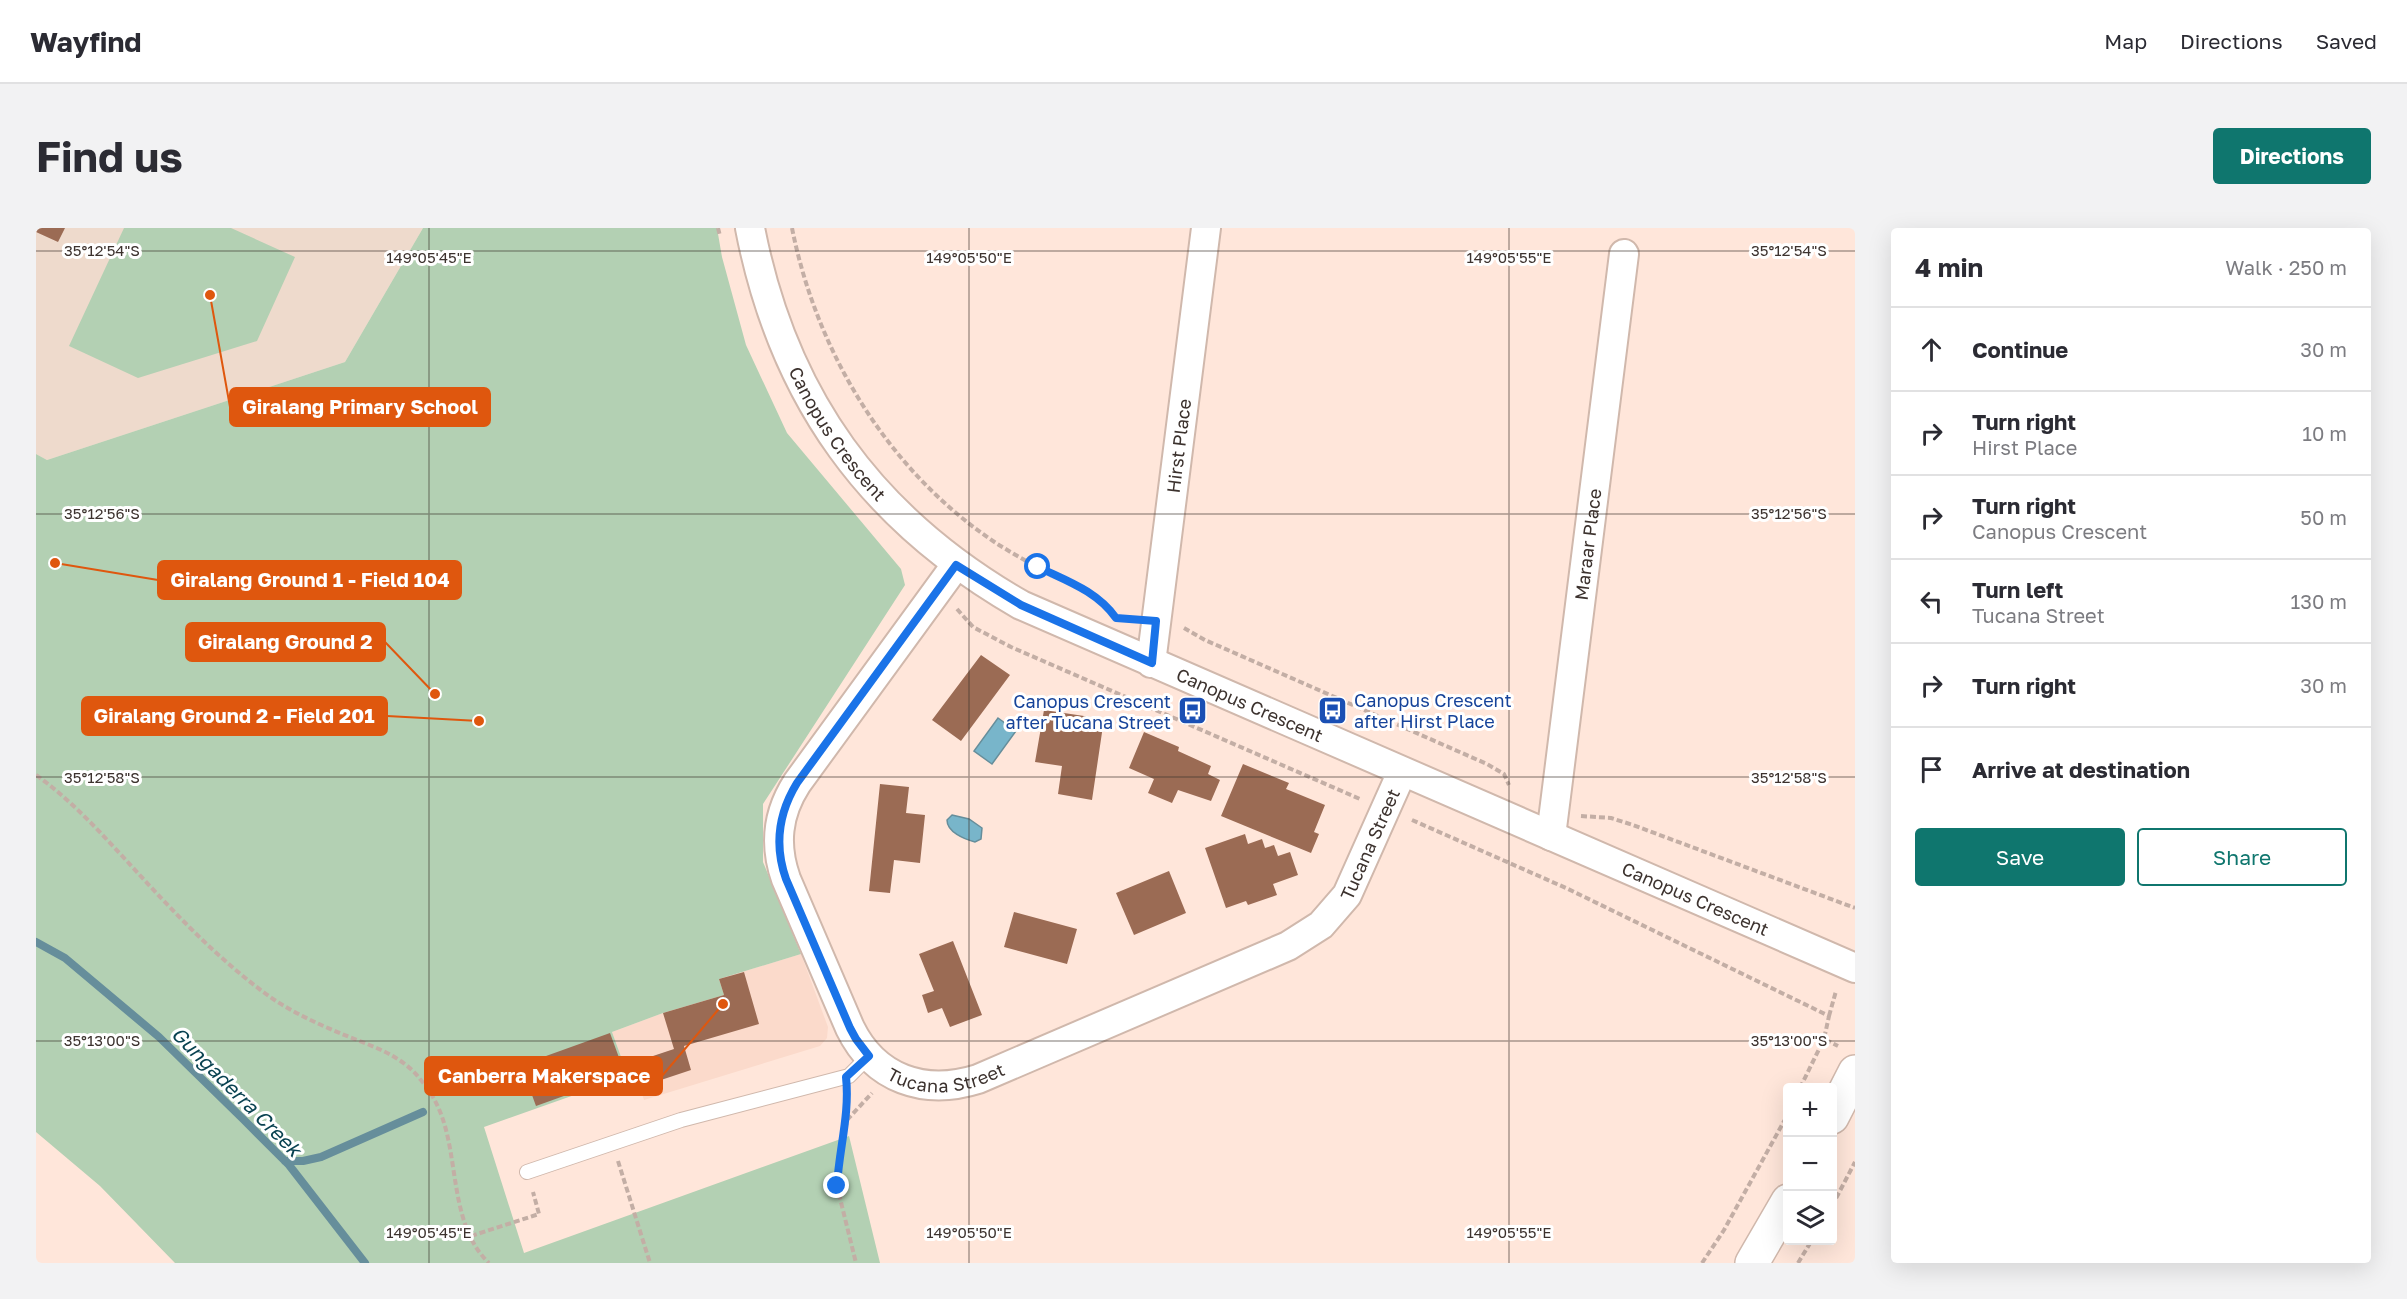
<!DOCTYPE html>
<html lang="en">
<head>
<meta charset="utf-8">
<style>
  body { margin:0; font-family:"Golos Text",sans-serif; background:#f2f2f3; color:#2b2b33 }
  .controls { position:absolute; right:18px; bottom:18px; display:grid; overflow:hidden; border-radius:6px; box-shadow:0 6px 24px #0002 }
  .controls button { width:54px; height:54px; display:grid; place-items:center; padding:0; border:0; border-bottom:2px solid #e1e1e2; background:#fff; color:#2b2b33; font:30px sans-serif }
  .stop { position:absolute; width:18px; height:18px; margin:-14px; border:4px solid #1a73e8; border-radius:50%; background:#fff }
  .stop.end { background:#1a73e8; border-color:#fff; box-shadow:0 2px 6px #0008 }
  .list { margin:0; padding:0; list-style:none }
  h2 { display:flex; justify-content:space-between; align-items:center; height:78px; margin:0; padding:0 24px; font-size:26px }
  h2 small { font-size:20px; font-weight:400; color:#7c7c81 }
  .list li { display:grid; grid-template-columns:39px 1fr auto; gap:18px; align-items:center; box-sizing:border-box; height:84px; padding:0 24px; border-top:2px solid #e1e1e2 }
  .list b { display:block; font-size:22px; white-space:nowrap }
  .list p { margin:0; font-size:20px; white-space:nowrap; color:#7c7c81 }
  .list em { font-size:20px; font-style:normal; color:#7c7c81 }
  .actions { display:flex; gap:12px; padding:18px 24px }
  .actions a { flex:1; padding:14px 0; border:2px solid #0f766e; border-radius:6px; text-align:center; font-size:21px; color:#0f766e }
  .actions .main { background:#0f766e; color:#fff }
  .icon { flex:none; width:33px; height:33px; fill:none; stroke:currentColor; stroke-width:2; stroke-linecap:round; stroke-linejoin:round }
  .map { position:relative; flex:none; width:1819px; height:1035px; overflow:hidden; border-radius:6px }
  header { display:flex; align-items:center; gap:36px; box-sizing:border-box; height:84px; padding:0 30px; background:#fff; border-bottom:2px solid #e1e1e2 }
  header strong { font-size:28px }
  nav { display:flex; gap:33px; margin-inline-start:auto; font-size:21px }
  .intro { display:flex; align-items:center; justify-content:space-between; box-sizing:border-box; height:144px; padding:0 36px }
  h1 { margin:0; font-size:42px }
  .button { padding:15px 27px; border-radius:6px; background:#0f766e; color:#fff; font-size:21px; font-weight:700 }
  main { display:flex; gap:36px; padding:0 36px }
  aside { flex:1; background:#fff; border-radius:6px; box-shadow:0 6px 24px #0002 }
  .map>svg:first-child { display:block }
</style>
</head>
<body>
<header>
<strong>Wayfind</strong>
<nav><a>Map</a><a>Directions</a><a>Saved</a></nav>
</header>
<div class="intro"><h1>Find us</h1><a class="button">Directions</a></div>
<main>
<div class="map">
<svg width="1819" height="1035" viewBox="0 0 1819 1035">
  <rect width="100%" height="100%" fill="#ffe6da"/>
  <path fill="#fbdacb" d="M765 726 792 799 791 810 784 818 608 872 605 863 592 848 576 804 627 785 687 767 683 751Z"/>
  <path fill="#eedacc" d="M0 0H387L309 134 11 232 0 226Z"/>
  <path fill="#b3d0b3" d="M88 0H195L259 29 221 113 102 150 33 118Z
    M387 0H681L686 29 710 117 751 205 865 341 869 357 727 576V634L765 726 683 751 688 767 627 785 576 804 592 848 448 899 488 1025 813 908 844 1035H139L64 958 0 904V226L11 232 309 134Z"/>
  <path fill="#78b5ca" stroke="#668e9b" stroke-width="1.5" d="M962 490 980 503 956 536 938 523Z
    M916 587 933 591 946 600 945 611 939 614C928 611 911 604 911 592Z"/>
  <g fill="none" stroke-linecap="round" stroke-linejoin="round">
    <path stroke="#668e9b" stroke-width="8" d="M0 714 29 730 123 809 208 892 253 937 329 1035
      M249 933H267L285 929 387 884"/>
  </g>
  <path fill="#9b6b54" d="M0 0H29L22 14 0 4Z
    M945 427 974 447 925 513 896 492Z
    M1008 482 1068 491 1056 572 1022 566 1026 538 999 534Z
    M1108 504 1143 519 1142 523 1175 538 1172 546 1184 552 1175 573 1142 562 1136 575 1112 565 1118 551 1093 540Z
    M1207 536 1253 555 1250 561 1289 577 1278 604 1283 606 1275 625 1185 588Z
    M844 556 873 559 870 585 889 587 884 635 858 632 854 665 833 663Z
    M1209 606 1212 616 1226 611 1229 620 1238 617 1242 628 1254 624 1262 647 1237 656 1241 667 1212 677 1210 673 1190 680 1169 620Z
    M1133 643 1150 685 1098 707 1080 665Z
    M978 684 1041 701 1031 736 968 719Z
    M917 713 946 787 914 799 906 780 892 785 886 767 898 763 883 726Z
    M708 744 723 796 648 818 655 842 625 852 617 828 638 821 627 785 688 767 683 751Z
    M574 805 589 846 500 878 485 837Z"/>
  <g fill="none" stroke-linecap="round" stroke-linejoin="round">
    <defs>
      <path id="lane" d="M491 944 645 892 813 848 833 828"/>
      <g id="street">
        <path id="s1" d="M714 0C747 170 835 291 985 377L1819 740"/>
        <path id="s2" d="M920 337 761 555C741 586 738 617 750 651L814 800C839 851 888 868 942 851L1252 718 1285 697 1311 667 1366 544"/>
        <path id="s3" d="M1115 435 1170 0"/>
        <path id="s4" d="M1515 608 1588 26"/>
      </g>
      <path id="secondary" d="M1796 889 1819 844
        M1716 1035 1752 973"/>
    </defs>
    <use href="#lane" stroke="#d0b8ac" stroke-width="16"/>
    <use href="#street" stroke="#d0b8ac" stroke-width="32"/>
    <use href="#secondary" stroke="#d0b8ac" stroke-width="36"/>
    <path stroke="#c3aea5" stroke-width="4" stroke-dasharray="6 3" stroke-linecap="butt" d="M682 0 684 8
      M756 0C781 126 854 246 963 317 976 325 990 333 1003 340 1028 353 1060 361 1076 384
      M921 381 937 399 975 419 1324 571
      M1148 400 1169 412 1451 536 1468 546 1473 557
      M0 547C34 571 61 601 89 631 133 679 177 727 230 766 253 783 280 795 306 806 333 817 366 827 384 851 393 861 400 873 405 886 423 933 414 998 453 1035
      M1545 588 1575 590 1597 597 1819 680
      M1376 592 1530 660 1793 788 1788 811 1802 818
      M1793 788 1800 763
      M1764 860 1788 811
      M812 868 811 893 802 931 801 958 820 1035
      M811 892 836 865
      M582 933 614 1035
      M1796 978 1819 934
      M435 1008 503 986 497 964
      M1666 1035 1688 1002 1752 886
      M1762 1035 1776 1012"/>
    <use href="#lane" stroke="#fff" stroke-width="14"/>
    <use href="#street" stroke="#fff" stroke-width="28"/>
    <use href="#secondary" stroke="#fff" stroke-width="33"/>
  </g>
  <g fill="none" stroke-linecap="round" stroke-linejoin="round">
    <path stroke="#1a73e8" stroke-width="8" d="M801 958C803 921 814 886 810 849L833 828 820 811 814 800 750 651C738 617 742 586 761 555L920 337 985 377 1116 435 1120 393 1080 390C1061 363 1031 353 1002 339"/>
  </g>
  <path fill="none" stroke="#3c322e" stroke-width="1.5" stroke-opacity="0.45" d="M393 0V1035M933 0V1035M1473 0V1035M0 23H1819M0 286H1819M0 549H1819M0 813H1819"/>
  <defs>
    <symbol id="bus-square" viewBox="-11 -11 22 22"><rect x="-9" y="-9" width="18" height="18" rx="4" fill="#1a4fb4" stroke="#fff"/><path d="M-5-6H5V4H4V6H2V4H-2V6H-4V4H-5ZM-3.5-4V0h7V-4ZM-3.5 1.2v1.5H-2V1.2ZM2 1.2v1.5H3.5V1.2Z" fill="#fff"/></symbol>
  </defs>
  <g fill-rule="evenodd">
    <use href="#bus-square" x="1280" y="466" width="33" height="33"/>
    <use href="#bus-square" x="1140" y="466" width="33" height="33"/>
  </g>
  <g text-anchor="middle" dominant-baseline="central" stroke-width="6" stroke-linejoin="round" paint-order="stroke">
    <g font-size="18" fill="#3c322e" stroke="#fff">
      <text stroke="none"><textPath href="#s1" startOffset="226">Canopus Crescent</textPath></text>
      <text stroke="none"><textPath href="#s3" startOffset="219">Hirst Place</textPath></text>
      <text stroke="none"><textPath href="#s4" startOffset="294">Maraar Place</textPath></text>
      <text stroke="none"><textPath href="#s1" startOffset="730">Canopus Crescent</textPath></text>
      <text stroke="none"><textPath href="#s2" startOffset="1156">Tucana Street</textPath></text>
      <text stroke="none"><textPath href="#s1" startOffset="1216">Canopus Crescent</textPath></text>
      <text stroke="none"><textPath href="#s2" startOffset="652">Tucana Street</textPath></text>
    </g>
    <g font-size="18" fill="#164399" stroke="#fff" text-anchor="start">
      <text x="1318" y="472">Canopus Crescent<tspan x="1318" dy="21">after Hirst Place</tspan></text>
      <text x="1135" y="473" text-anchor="end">Canopus Crescent<tspan x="1135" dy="21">after Tucana Street</tspan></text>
    </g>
    <g font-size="20" font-style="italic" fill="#094251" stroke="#fff">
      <text transform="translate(201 863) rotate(45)">Gungaderra Creek</text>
    </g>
  </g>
  <g font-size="15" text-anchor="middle" fill="#3c322e" stroke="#fff" stroke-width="6" stroke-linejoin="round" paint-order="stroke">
    <text x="66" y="28">35°12'54"S</text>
    <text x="1753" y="28">35°12'54"S</text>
    <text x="393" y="35">149°05'45"E</text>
    <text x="933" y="35">149°05'50"E</text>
    <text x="1473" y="35">149°05'55"E</text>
    <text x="66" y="291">35°12'56"S</text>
    <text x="1753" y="291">35°12'56"S</text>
    <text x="66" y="555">35°12'58"S</text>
    <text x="1753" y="555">35°12'58"S</text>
    <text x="66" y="818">35°13'00"S</text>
    <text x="1753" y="818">35°13'00"S</text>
    <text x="393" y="1010">149°05'45"E</text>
    <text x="933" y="1010">149°05'50"E</text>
    <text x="1473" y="1010">149°05'55"E</text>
  </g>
  <path fill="none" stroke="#df570e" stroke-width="2" d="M174 67L194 179M19 335L122 352M399 466L349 414M443 493L351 488M687 776L626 848"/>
  <g fill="#df570e" stroke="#fff" stroke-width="2">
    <circle cx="174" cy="67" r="6"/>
    <circle cx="19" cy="335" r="6"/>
    <circle cx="399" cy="466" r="6"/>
    <circle cx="443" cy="493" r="6"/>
    <circle cx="687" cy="776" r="6"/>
  </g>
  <g fill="#df570e" stroke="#df570e" stroke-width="2">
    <rect x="194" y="160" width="260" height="38" rx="6"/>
    <rect x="122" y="333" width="303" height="38" rx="6"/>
    <rect x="150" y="395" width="199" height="38" rx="6"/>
    <rect x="46" y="469" width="305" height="38" rx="6"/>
    <rect x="389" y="829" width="237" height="38" rx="6"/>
  </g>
  <g font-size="20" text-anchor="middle" font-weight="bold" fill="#fff">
    <text x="324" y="186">Giralang Primary School</text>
    <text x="274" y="359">Giralang Ground 1 - Field 104</text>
    <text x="249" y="421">Giralang Ground 2</text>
    <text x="198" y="495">Giralang Ground 2 - Field 201</text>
    <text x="508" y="855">Canberra Makerspace</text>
  </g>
</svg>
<div class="controls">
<button>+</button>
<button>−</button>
<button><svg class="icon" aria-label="layers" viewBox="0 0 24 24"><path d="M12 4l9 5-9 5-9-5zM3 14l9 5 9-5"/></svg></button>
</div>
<div class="stop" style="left:1002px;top:339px"></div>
<div class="stop end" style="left:801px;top:958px"></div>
</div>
<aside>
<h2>4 min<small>Walk · 250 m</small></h2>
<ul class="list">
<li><svg class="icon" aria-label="ahead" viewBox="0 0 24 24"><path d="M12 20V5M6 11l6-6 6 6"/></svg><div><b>Continue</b></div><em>30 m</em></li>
<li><svg class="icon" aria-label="right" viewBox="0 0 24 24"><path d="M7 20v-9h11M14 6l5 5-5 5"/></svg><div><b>Turn right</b><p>Hirst Place</p></div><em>10 m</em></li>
<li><svg class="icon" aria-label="right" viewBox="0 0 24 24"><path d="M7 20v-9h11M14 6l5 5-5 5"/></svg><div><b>Turn right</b><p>Canopus Crescent</p></div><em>50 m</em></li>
<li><svg class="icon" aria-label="left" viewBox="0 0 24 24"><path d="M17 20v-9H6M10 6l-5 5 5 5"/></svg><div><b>Turn left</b><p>Tucana Street</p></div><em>130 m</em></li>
<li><svg class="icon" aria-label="right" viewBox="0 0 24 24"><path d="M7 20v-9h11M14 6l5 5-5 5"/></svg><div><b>Turn right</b></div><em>30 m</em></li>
<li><svg class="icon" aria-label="arrive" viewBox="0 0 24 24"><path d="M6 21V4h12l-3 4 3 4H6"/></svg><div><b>Arrive at destination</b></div></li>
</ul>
<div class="actions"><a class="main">Save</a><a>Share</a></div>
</aside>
</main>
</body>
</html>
